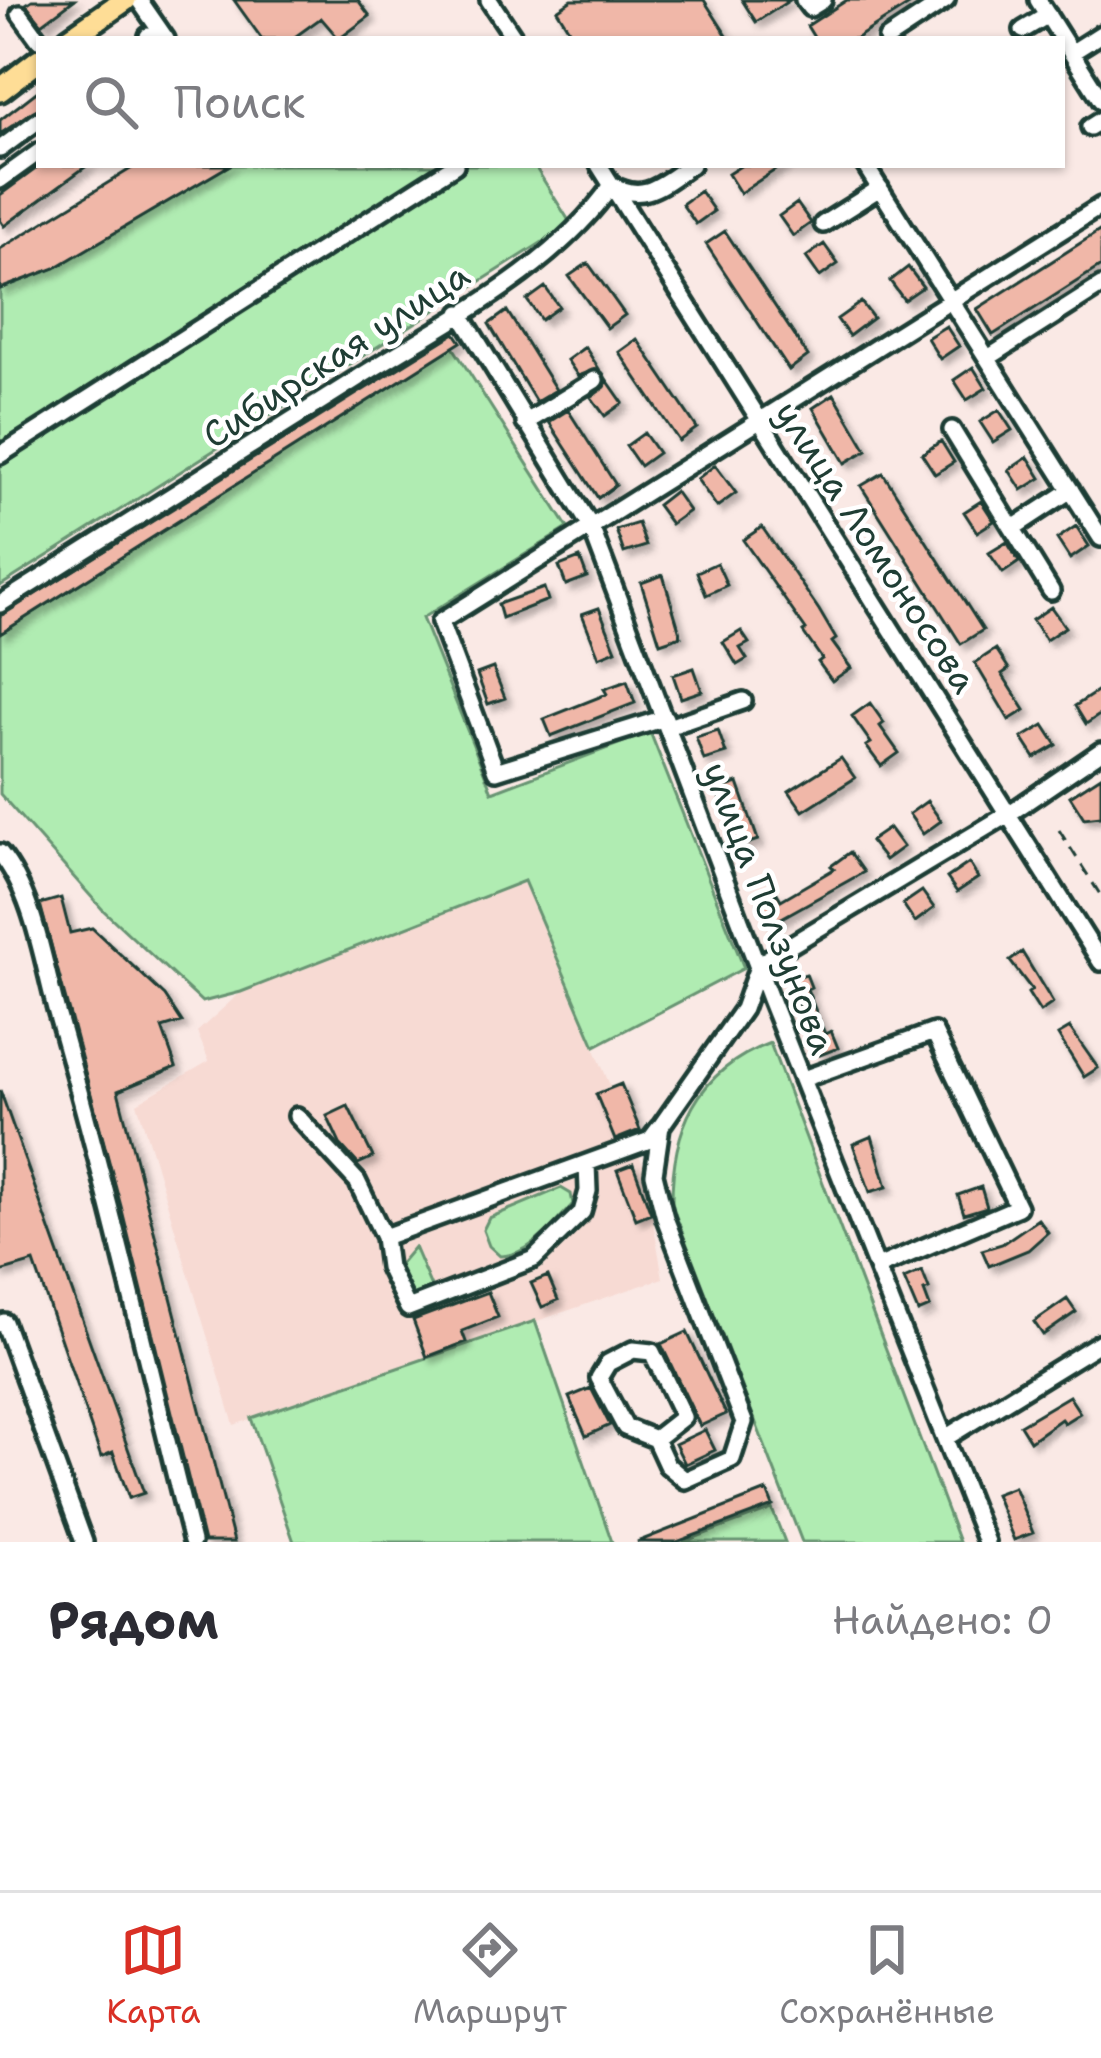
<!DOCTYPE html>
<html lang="ru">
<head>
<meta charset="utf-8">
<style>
  body { margin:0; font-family:"Shantell Sans",sans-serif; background:#f2f2f3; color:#2b2b33 }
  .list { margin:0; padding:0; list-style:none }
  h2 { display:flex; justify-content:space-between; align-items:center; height:156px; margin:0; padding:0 48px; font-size:51px }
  h2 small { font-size:39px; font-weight:400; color:#7c7c81 }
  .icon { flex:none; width:66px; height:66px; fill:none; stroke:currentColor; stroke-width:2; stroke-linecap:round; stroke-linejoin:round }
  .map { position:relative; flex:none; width:1101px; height:1542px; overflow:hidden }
  .search { position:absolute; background:#fff; box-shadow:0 3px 9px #0004; left:36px; right:36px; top:36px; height:132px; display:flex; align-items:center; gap:30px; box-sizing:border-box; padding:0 42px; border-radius:0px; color:#7c7c81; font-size:45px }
  .sheet { height:348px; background:#fff }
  nav { display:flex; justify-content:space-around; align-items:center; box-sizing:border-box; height:168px; border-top:3px solid #e1e1e2; background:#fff; font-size:33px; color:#7c7c81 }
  nav a { display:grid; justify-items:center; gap:6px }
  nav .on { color:#d93025 }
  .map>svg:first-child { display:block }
</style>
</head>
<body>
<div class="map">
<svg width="1101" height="1542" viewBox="0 0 1101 1542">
  <defs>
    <filter id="shadow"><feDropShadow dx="5.5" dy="5.5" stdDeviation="3" flood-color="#0004"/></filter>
  </defs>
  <rect width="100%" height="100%" fill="#fae9e5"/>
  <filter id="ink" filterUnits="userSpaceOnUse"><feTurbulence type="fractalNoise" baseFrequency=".00833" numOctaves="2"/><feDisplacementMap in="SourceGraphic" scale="24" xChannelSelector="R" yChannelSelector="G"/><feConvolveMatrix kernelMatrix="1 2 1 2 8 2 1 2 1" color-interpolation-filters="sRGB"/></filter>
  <g filter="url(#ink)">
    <path fill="#f7dad3" d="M525 881 643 1165 663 1278 234 1425 137 1103 209 1061 197 1032 241 992Z"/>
    <path fill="#b0ecb2" stroke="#689473" stroke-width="3" d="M230 165H534L571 224 0 586V289L55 268Z
      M453 347 568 528 422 618 492 792 650 732 744 968 595 1046 524 881 241 992 202 1002 103 910 0 794V634Z
      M770 1043 959 1542H802L672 1206C671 1130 696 1071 770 1043Z
      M561 1188 571 1194 573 1204C553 1225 531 1255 500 1256L489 1246 483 1230 489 1218Z
      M414 1247 432 1289 414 1296 398 1266Z
      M535 1321 612 1542H294L251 1418Z
      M772 1509 785 1542H683Z"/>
    <path fill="#f0b7a8" stroke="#1f3d34" stroke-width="3" filter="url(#shadow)" d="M32 0H74L42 24 26 4Z
      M234 0H358L370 16 339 39 321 18 292 39H262Z
      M572 0H704L729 39H575L557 10Z
      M742 0H790L756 22Z
      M847 0H917L855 39H815L807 26Z
      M39 90V108L0 134V120Z
      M41 165H88L4 226 0 220V195Z
      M137 165H230L55 268 0 289V249Z
      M742 165H783L740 193 728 174Z
      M700 191 714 211 696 224 682 204Z
      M797 203 811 223 793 236 779 216Z
      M1101 230V266L993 335 977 309Z
      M725 231 808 356 789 370 706 244Z
      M824 244 838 264 820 277 806 257Z
      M588 263 625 315 607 328 569 276Z
      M908 267 923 287 904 300 890 281Z
      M545 287 559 307 541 320 527 300Z
      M861 302 873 318 849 336 837 319Z
      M507 311 556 390 536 402 489 324Z
      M946 326 959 346 940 359 927 338Z
      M455 333 461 342 0 634V616Z
      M637 339 697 428 679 441 619 352Z
      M585 347 599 369 578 376 567 360Z
      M973 367 986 388 967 400 954 380Z
      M607 380 623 403 605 416 591 397 605 387Z
      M834 394 867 450 845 463 813 408Z
      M568 410 616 485 598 498 549 422Z
      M999 410 1012 430 993 442 980 422Z
      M644 433 658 453 640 466 626 446Z
      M941 441 954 462 935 474 922 454Z
      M1028 457 1041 478 1022 490 1009 470Z
      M715 465 736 493 717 507 697 479Z
      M883 473 983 630 961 644 861 486Z
      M675 491 689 511 671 524 657 505Z
      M981 501 994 521 977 532 964 512Z
      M638 523 646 546 624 553 616 530Z
      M1076 526 1089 546 1070 559 1057 539Z
      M762 527 819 610 836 639 832 642 851 668 832 681 818 662 822 659 803 632 806 630 743 540Z
      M1007 542 1019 562 1003 573 989 553Z
      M580 558 587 577 566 585 559 566Z
      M717 563 727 585 706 595 697 572Z
      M663 575 681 636 660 643 641 583Z
      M544 588 548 600 502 618 498 604Z
      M1051 607 1065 627 1046 640 1032 620Z
      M599 608 616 650 599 657 582 614Z
      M741 631 749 643 740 648 747 659 737 665 723 642Z
      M996 649 1009 669 1002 674 1025 710 1009 720 975 663Z
      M493 668 505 698 488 704 477 674Z
      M694 668 702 691 681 698 673 675Z
      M627 681 635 703 551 736 544 719 607 694 604 689Z
      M1101 689V714L1086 724 1075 706Z
      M870 703 884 723 880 726 899 753 881 766 866 746 871 743 852 716Z
      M1044 725 1057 745 1035 758 1022 738Z
      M718 730 726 753 704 760 696 737Z
      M841 758 855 778 803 811 789 791Z
      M1101 776V816L1084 818 1070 796Z
      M738 783 758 840 737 847 717 790Z
      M927 801 941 821 923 834 909 814Z
      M889 828 903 847 885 860 870 841Z
      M850 852 864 872 769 925 758 904 777 893 781 900 834 869 831 866Z
      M969 863 978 878 957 892 947 878Z
      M922 891 934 908 915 922 903 904Z
      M61 898 70 933 92 928 165 996 182 1022 162 1028 176 1067 118 1091 234 1542H204L122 1210 40 904Z
      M1022 952 1053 1003 1040 1012 1028 993 1032 990 1010 961Z
      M806 974 811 987 807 989 825 1034 831 1031 838 1048 820 1055 809 1027 804 1029 796 1010 800 1009 789 979Z
      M1070 1028 1098 1068 1084 1077 1058 1035Z
      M621 1084 640 1130 615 1140 596 1094Z
      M0 1090 144 1493 129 1498 113 1452 101 1457 34 1262 0 1272Z
      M348 1106 373 1157 358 1164 340 1144 327 1116Z
      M872 1136 887 1187 870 1192 853 1144Z
      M633 1164 651 1213 636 1219 617 1170Z
      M981 1187 987 1207 964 1214 958 1195Z
      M1038 1219 1048 1232 1028 1250 989 1266 982 1250 1002 1244Z
      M922 1271 929 1289 924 1291 930 1307 918 1312 904 1279Z
      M548 1276 558 1300 542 1307 531 1283Z
      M488 1292 498 1317 462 1331 466 1342 427 1357 413 1320Z
      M1067 1299 1076 1312 1043 1335 1034 1322Z
      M687 1332 726 1414 700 1426 661 1344Z
      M591 1388 610 1425 586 1436 569 1397Z
      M1069 1396 1080 1413 1064 1423 1061 1419 1030 1441 1020 1425Z
      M705 1430 715 1450 685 1464 675 1444Z
      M1014 1487 1033 1533 1014 1540 995 1494Z
      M767 1491 773 1506 677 1542H637Z"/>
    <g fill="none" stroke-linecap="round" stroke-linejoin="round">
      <defs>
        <path id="minor" d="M139 0 166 39
          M489 0 515 39
          M804 0 810 8 823 0
          M1038 0 1101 100
          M20 14 39 40
          M1023 30 1048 15
          M148 36V39
          M887 39 946 0
          M1071 53 1101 34
          M1090 127 1101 120
          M0 149 39 120
          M599 165 1101 962
          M865 165 1101 538
          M0 180 39 152
          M823 224 880 188
          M460 313 591 527 770 999 986 1542
          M988 358 1101 286
          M525 423 595 380
          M952 430 1051 591
          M0 455 455 165
          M1013 528 1071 490
          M0 604C119 529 239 453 358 378 446 322 552 271 612 185 645 204 663 183 691 165
          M665 718 496 771 440 622 1101 206
          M668 727 743 701
          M0 853C35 896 43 964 58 1016 108 1190 148 1367 192 1542
          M803 1079 934 1032 1018 1207 878 1267
          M297 1116 357 1181 384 1237 388 1267 408 1308 534 1259 582 1212 588 1191 587 1164
          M384 1237 650 1140 659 1128
          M0 1324 4 1322 84 1542
          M633 1350 652 1352 683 1417 655 1439 625 1427 599 1378 608 1363Z
          M947 1437 1101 1342
          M655 1439 667 1465 685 1480 732 1459 744 1422 665 1218 654 1174 661 1126 743 1009 759 964 1010 813 1101 751"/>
        <path id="major" d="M69 39 125 0
          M0 90 39 60"/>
      </defs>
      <use href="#minor" stroke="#1f3d34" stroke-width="24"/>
      <use href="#major" stroke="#1f3d34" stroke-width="30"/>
      <path stroke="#1f3d34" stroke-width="3" stroke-dasharray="12 9" stroke-linecap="butt" d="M1059 830 1101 896"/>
      <use href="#minor" stroke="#fff" stroke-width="15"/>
      <use href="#major" stroke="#fedd96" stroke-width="21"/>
    </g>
  </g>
  <g text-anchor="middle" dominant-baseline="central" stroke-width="9" stroke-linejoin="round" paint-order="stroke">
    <g font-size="36" fill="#1f3d34" stroke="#fff">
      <text transform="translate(336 355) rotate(-33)">Сибирская улица</text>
      <text transform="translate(876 547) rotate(57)">улица Ломоносова</text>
      <text transform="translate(769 908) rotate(69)">улица Ползунова</text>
    </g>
  </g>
</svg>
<div class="search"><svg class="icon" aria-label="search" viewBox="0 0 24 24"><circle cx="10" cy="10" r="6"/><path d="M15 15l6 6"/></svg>Поиск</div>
</div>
<section class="sheet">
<h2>Рядом<small>Найдено: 0</small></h2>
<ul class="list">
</ul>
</section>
<nav>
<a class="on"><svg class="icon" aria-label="map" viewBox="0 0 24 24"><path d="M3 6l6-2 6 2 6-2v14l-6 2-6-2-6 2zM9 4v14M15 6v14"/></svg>Карта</a>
<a><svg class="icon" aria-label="directions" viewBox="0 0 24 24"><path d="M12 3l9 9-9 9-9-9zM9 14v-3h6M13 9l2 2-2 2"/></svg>Маршрут</a>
<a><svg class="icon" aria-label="saved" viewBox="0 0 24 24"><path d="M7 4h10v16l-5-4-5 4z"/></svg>Сохранённые</a>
</nav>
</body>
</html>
